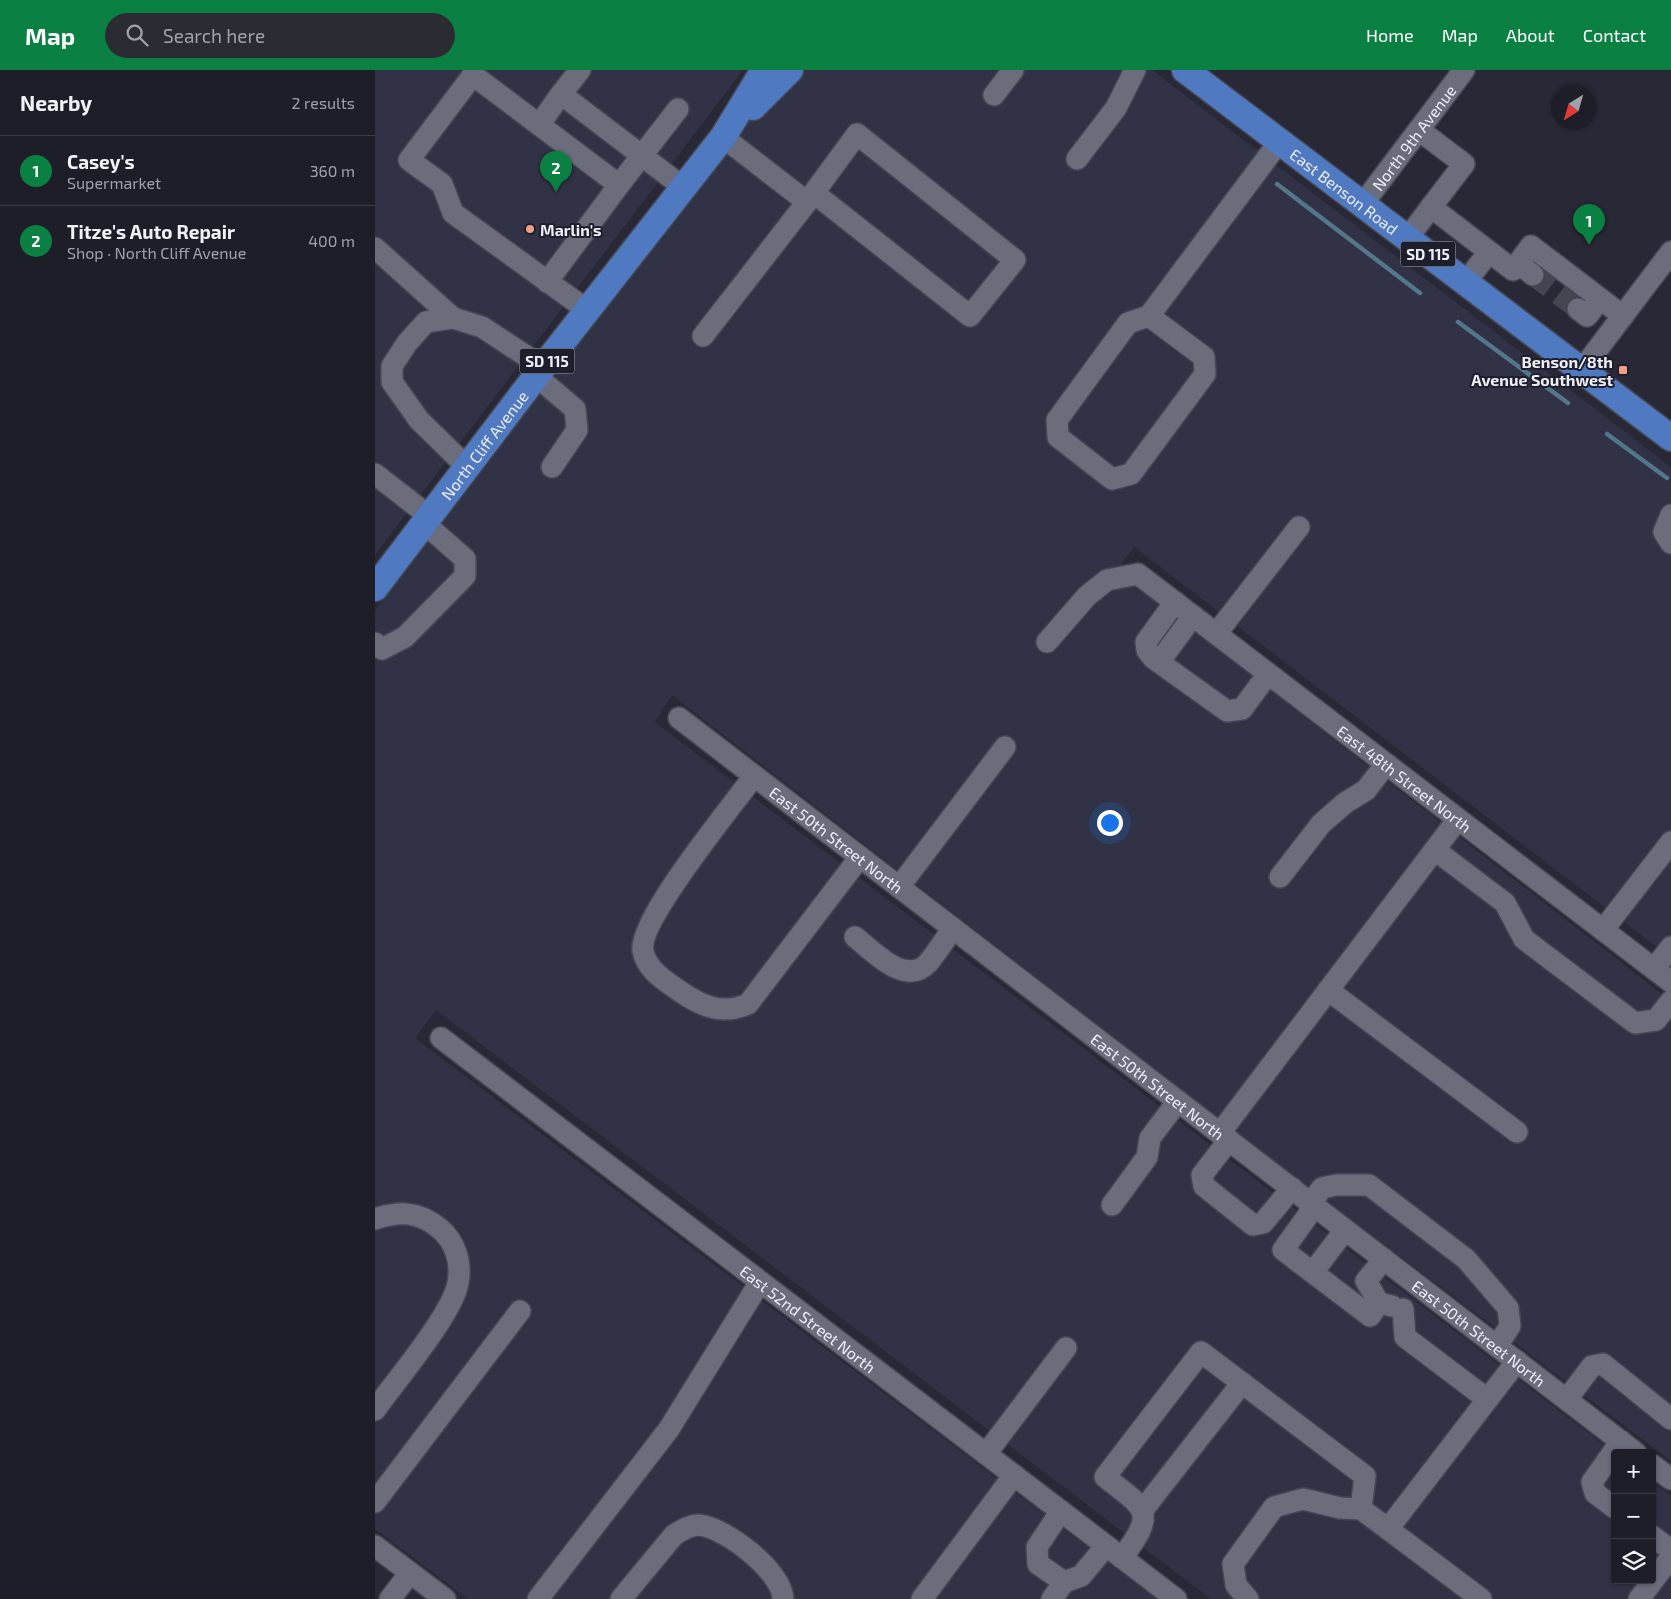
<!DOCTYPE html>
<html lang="en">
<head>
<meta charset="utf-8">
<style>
  body { margin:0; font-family:"Exo 2",sans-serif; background:#2b2b34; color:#f1f3f6 }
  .controls { position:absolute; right:15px; bottom:15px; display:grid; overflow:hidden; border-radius:5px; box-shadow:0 1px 4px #0004 }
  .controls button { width:45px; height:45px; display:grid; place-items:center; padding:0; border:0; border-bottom:1px solid #3c3c45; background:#1e1e28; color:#f1f3f6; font:25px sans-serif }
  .compass { position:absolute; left:1176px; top:15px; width:45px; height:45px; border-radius:50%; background:#1e1e28; box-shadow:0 1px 4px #0004; rotate:217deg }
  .you { position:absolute; left:734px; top:752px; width:18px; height:18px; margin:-12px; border:4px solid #fff; border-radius:50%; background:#1a73e8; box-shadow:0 0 0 8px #1a73e833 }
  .badge { display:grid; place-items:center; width:32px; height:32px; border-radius:50%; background:#0b8043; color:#fff; font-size:16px; font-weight:700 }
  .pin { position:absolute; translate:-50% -41px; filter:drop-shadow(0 1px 2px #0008) }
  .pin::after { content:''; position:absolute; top:26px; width:18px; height:15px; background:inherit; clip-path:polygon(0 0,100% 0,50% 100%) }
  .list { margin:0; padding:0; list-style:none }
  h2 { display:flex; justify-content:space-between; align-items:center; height:65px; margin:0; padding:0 20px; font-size:21px }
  h2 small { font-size:16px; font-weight:400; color:#a1a2a8 }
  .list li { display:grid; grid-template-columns:32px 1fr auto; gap:15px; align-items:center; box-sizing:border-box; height:70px; padding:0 20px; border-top:1px solid #3c3c45 }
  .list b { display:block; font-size:19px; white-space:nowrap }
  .list p { margin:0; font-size:16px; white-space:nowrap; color:#a1a2a8 }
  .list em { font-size:16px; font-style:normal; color:#a1a2a8 }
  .icon { flex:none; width:28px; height:28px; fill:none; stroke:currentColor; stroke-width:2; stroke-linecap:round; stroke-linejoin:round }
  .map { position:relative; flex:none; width:1296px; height:1529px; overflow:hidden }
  header { display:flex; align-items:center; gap:30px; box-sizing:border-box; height:70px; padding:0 25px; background:#0b8043; color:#fff }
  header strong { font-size:24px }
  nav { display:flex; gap:28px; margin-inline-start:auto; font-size:18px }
  .search { width:350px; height:45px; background:#2b2b34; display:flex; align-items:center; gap:12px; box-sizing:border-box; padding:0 18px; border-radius:28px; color:#a1a2a8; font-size:19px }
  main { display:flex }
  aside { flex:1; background:#1e1e28 }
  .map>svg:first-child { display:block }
</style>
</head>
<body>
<header>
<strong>Map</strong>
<div class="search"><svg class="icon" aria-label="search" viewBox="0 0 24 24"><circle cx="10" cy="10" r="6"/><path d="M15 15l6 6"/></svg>Search here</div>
<nav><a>Home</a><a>Map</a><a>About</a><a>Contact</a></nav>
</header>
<main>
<aside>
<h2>Nearby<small>2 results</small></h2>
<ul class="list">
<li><span class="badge">1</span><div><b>Casey's</b><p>Supermarket</p></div><em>360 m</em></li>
<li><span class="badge">2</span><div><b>Titze's Auto Repair</b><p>Shop · North Cliff Avenue</p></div><em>400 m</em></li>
</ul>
</aside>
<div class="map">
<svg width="1296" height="1529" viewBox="0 0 1296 1529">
  <rect width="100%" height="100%" fill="#282836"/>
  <path fill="#313245" d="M0 0H368L0 485Z
    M411 0H777L1296 397V888L759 477 741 501 1296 931V1391L848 1052 297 625 280 652 1240 1383V1510H1277V1412L1296 1426V1529H836L61 940 40 968 781 1529H93L0 1459V540Z"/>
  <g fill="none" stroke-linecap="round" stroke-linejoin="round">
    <path stroke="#53768b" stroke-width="4.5" d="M902 114 1045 223
      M1083 252 1193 333
      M1232 364 1292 408"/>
    <path stroke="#464653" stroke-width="21" stroke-dasharray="21 11" stroke-linecap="butt" d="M1158 205 1203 239"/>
    <defs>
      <g id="minor">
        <path d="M186 24 205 0"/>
        <path d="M619 25 638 0"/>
        <path d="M164 55 186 24 308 117"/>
        <path d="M1044 60 1089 94 1056 137 1138 200 1156 176 1248 246"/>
        <path d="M702 89 741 38 760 0"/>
        <path d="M244 115 303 39"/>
        <path d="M432 132 482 64 640 190 595 246 439 123"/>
        <path id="s1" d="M987 135 1089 0"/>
        <path d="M1032 169 1056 137"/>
        <path d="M0 178 78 248"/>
        <path d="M1143 193 1158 205"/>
        <path d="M172 212 244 115 98 5 34 90 67 114 78 143 212 240"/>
        <path d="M1090 213 1114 182"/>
        <path d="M1203 239 1212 246 1225 229"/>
        <path d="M774 246 829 287 830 304 756 404 737 409 683 367 682 350 753 253 774 246 904 72"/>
        <path d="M328 266 432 132 348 67"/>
        <path d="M1206 301 1296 182"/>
        <path d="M161 306 200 339 202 360 177 397"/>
        <path d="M92 397 44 350 17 312V296L32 273 51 252 78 248 107 257 168 297"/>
        <path d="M0 404 54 446"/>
        <path d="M1296 445 1289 462 1296 473"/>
        <path d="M800 532 771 572 772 580 778 588 852 641 867 639 893 604"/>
        <path d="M841 564 924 457"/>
        <path id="s2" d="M672 572 712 526 732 510 763 504 1296 912"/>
        <path d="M0 573 7 579 30 567 90 506V489L49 453"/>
        <path d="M784 592 818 546"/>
        <path id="s3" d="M304 648 1261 1383"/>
        <path d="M379 706C358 735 262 851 268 881 272 901 291 911 306 922 328 937 348 945 373 934L485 787"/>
        <path d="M1060 780 1130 833 1149 869 1260 953 1281 950 1296 931"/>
        <path d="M905 807 946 754 970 733 991 720 1011 694"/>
        <path d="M524 817 630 677"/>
        <path d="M1228 860 1296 772"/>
        <path d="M480 867C498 881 530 917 553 893 562 882 570 870 578 858"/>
        <path d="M1279 899 1296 877"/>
        <path d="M953 920 1142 1062"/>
        <path id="s4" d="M66 968 801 1529"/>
        <path d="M845 1063 1083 749"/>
        <path d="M854 1070 827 1105 829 1116 878 1155 888 1153 917 1118"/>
        <path d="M737 1135 772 1087 775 1068 803 1031"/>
        <path d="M0 1149C24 1141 43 1141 64 1158 80 1171 87 1192 83 1213 77 1245 21 1310 0 1340"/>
        <path d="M1009 1189 991 1211 1004 1233 1017 1236"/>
        <path d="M938 1202 970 1160"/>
        <path d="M1004 1233 995 1246 908 1180 934 1144 936 1133 947 1118 961 1115H994L1091 1189 1133 1238 1135 1256 1122 1276"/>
        <path d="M1028 1239 1030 1267 1112 1329"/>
        <path d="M867 1313 990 1406 986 1439"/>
        <path d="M1192 1329 1217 1296 1228 1294 1296 1349"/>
        <path d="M611 1384 691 1278"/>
        <path d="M1277 1395 1296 1409"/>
        <path d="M0 1432 145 1241"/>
        <path d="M1240 1438 1220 1423 1217 1412 1246 1371"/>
        <path d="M686 1441 662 1477 663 1494 689 1512 706 1506 731 1476"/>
        <path d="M1277 1466 1296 1480"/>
        <path d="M0 1476 70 1529"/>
        <path d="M747 1488C782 1441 772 1440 730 1407L826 1282 867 1313 767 1441"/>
        <path d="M15 1529 35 1503"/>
        <path d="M163 1529 294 1359 385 1212"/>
        <path d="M246 1529 299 1465C307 1460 315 1455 324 1455 350 1457 408 1502 408 1529"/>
        <path d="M547 1529 639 1405"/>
        <path d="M677 1529 689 1512"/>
        <path d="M873 1529 861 1515 858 1494 899 1437 928 1429 965 1438 986 1439 1013 1459"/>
        <path d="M1106 1529 1013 1459 1142 1291"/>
        <path d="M1264 1529 1296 1487"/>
      </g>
      <g id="major">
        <path id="s5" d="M810 0 1296 368"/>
        <path d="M378 37 415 0"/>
        <path id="s6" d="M0 518 168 297 348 67 389 0"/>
      </g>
    </defs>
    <use href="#minor" stroke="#464652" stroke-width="24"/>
    <use href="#major" stroke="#464652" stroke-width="29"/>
    <use href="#minor" stroke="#6b6c7c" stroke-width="21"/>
    <use href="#major" stroke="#4f79c0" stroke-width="26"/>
  </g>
  <g fill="#f49e88" stroke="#1e1f2c" stroke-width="2">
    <circle cx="155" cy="159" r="5"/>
    <rect x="1243" y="295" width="10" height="10" rx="2.5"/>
  </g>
  <g text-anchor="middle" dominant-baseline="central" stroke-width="4" stroke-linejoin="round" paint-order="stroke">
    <g fill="#1e1f2c" stroke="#b0b0bb" stroke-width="1">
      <rect x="1025.5" y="171.5" width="55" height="25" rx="4"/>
      <rect x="144.5" y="278.5" width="55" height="25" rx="4"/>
    </g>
    <g font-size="15" font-weight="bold" fill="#eeeef8">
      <text x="1053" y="184">SD 115</text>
      <text x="172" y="291">SD 115</text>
    </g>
    <g font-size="16" fill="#eeeef8" stroke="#1e1f2c">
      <text stroke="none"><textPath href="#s1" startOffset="85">North 9th Avenue</textPath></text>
      <text stroke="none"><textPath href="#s5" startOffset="200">East Benson Road</textPath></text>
      <text stroke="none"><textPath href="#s6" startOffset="180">North Cliff Avenue</textPath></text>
      <text stroke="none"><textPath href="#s2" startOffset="454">East 48th Street North</textPath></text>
      <text stroke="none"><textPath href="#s3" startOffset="199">East 50th Street North</textPath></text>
      <text stroke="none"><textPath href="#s3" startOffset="604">East 50th Street North</textPath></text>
      <text stroke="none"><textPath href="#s4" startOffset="462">East 52nd Street North</textPath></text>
      <text stroke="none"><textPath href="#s3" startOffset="1009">East 50th Street North</textPath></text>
    </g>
    <g font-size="16" font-weight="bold" fill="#eeeef8" stroke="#1e1f2c" text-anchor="start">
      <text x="165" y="159">Marlin's</text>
      <text x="1238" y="291" text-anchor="end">Benson/8th<tspan x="1238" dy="18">Avenue Southwest</tspan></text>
    </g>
  </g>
</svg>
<div class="controls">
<button>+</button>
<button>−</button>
<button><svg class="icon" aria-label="layers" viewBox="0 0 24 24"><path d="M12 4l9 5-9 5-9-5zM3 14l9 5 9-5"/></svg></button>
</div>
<svg class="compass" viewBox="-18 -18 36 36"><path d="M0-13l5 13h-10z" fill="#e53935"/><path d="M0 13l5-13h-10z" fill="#a1a2a8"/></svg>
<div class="you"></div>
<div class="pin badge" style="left:1214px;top:175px">1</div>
<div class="pin badge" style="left:181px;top:122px">2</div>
</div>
</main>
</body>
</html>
